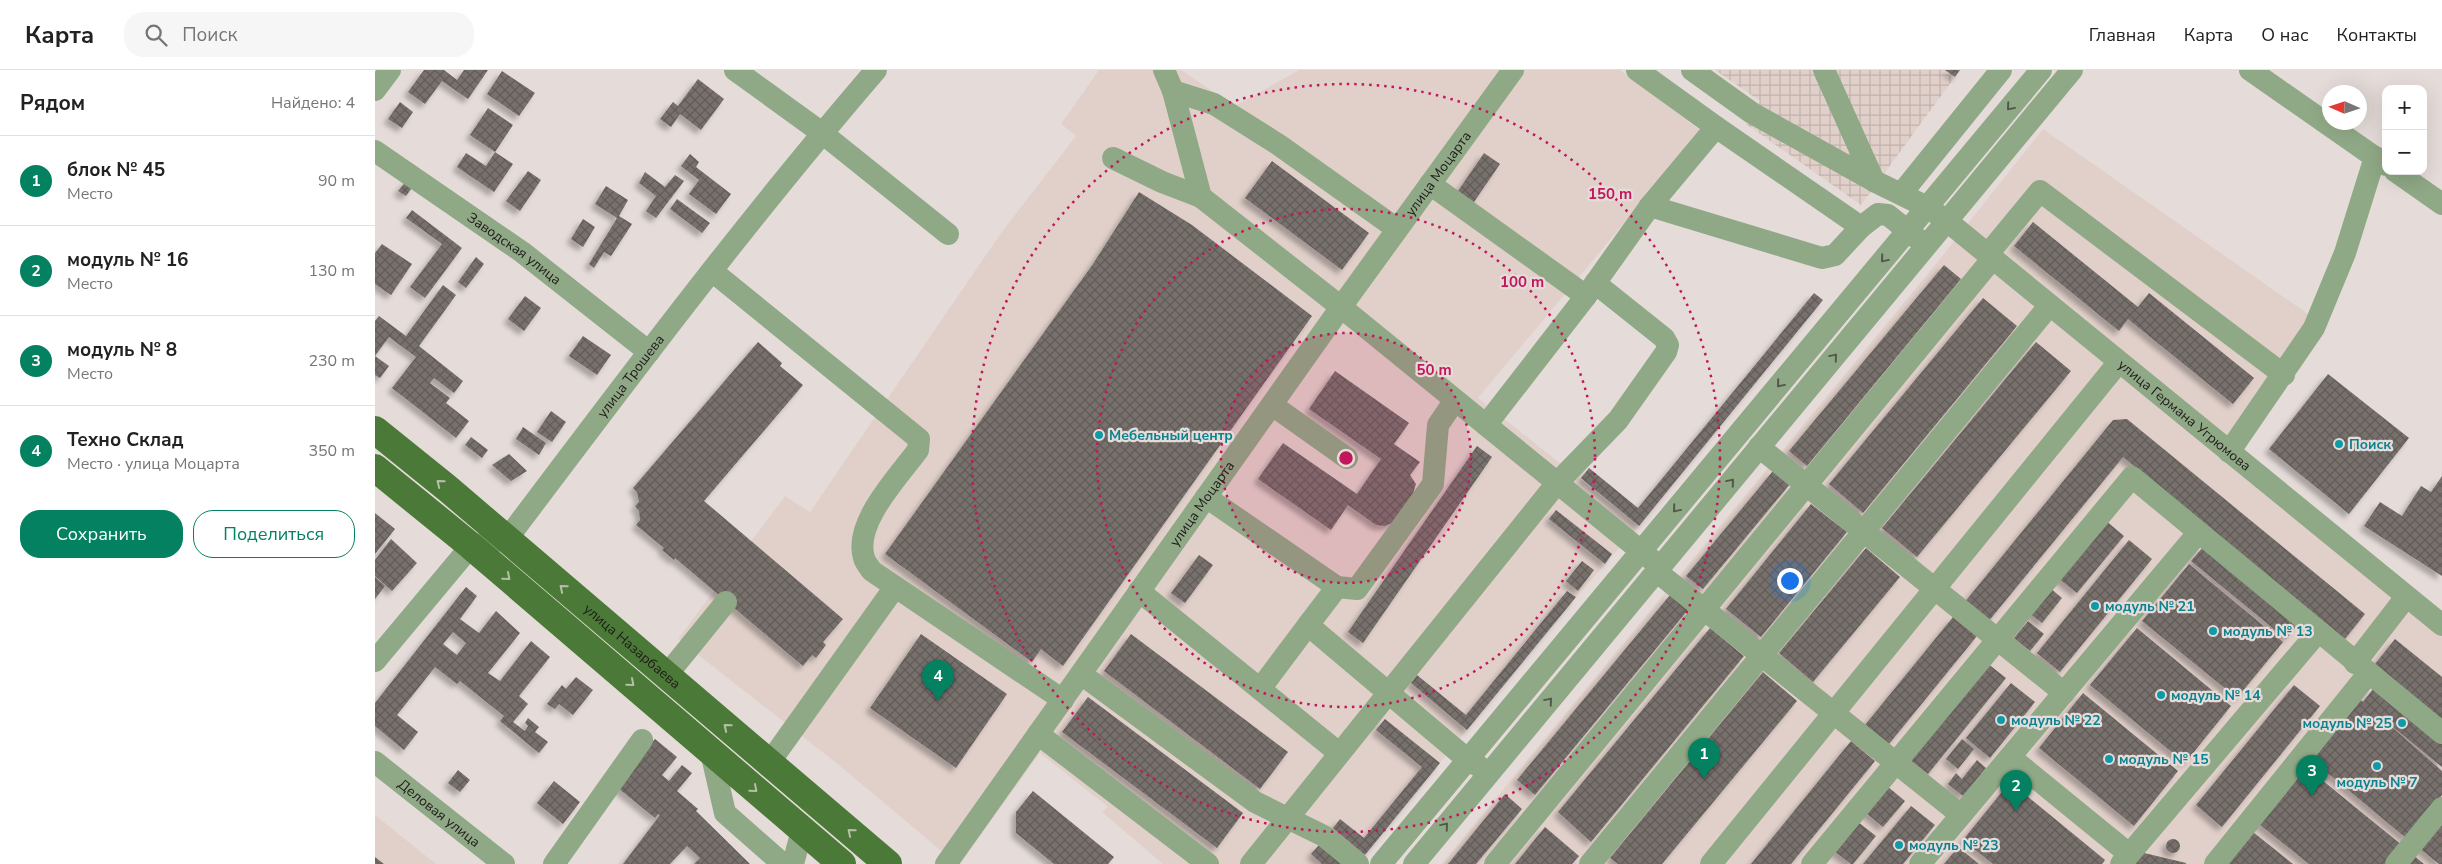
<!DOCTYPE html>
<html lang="ru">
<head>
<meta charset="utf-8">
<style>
  body { margin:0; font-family:"Nunito Sans",sans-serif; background:#f6f6f6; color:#222 }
  .controls { position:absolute; right:15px; top:15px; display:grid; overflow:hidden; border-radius:10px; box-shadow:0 5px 20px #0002 }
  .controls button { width:45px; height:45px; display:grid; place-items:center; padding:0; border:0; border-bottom:1px solid #e0e0e0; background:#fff; color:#222; font:25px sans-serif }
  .compass { position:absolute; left:1947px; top:15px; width:45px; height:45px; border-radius:50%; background:#fff; box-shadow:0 5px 20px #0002; rotate:273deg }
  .you { position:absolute; left:1414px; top:510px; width:18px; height:18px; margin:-12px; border:4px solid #fff; border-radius:50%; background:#1a73e8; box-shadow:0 0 0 8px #1a73e833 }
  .badge { display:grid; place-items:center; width:32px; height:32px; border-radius:50%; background:#038161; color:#fff; font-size:16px; font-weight:700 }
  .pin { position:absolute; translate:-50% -41px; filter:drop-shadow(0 1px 2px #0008) }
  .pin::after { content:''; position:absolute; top:26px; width:18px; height:15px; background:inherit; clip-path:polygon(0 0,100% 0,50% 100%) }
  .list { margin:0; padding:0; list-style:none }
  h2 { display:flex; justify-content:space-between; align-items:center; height:65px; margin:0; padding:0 20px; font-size:21px }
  h2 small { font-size:16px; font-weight:400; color:#767676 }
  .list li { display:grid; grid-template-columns:32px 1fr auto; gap:15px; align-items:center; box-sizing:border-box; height:90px; padding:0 20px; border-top:1px solid #e0e0e0 }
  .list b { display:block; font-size:19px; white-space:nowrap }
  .list p { margin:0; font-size:16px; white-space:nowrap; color:#767676 }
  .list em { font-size:16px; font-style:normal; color:#767676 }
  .actions { display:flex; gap:10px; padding:15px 20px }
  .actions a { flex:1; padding:11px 0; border:1px solid #038161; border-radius:20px; text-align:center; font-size:18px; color:#038161 }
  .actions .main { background:#038161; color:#fff }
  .icon { flex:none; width:28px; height:28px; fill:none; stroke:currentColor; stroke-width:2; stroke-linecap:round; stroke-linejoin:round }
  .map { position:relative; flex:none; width:2067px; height:794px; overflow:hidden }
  header { display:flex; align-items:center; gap:30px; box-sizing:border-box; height:70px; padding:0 25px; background:#fff; border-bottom:1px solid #e0e0e0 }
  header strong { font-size:24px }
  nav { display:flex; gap:28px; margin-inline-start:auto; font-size:18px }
  .search { width:350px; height:45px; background:#f6f6f6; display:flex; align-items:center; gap:12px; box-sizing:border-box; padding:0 18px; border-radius:20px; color:#767676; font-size:19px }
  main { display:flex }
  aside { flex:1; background:#fff }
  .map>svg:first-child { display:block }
</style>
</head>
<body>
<header>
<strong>Карта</strong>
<div class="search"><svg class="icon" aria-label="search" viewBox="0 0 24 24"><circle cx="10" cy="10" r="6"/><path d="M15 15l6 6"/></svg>Поиск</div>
<nav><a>Главная</a><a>Карта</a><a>О нас</a><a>Контакты</a></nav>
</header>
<main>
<aside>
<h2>Рядом<small>Найдено: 4</small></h2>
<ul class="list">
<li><span class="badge">1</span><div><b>блок № 45</b><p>Место</p></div><em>90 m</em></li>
<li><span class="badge">2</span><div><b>модуль № 16</b><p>Место</p></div><em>130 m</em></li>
<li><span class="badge">3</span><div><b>модуль № 8</b><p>Место</p></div><em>230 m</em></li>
<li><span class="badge">4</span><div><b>Техно Склад</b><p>Место · улица Моцарта</p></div><em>350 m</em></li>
</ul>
<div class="actions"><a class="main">Сохранить</a><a>Поделиться</a></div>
</aside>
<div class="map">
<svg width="2067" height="794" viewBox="0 0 2067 794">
  <defs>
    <pattern id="industrial-grid" width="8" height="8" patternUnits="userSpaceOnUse" patternTransform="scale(1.25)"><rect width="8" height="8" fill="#e1d0ca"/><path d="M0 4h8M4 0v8" fill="none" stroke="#c1b2ad"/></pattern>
    <pattern id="building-cross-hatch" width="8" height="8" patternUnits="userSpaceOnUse" patternTransform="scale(1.25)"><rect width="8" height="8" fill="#78706d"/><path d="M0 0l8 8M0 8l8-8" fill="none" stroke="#625b59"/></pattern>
    <filter id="shadow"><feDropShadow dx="-4.5" dy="4.5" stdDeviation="2.5" flood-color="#0004"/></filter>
  </defs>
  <rect width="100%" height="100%" fill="#e5dcd9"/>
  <path fill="#e1d0ca" d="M724 0H806L860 36 924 0H1245L1326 61 1103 328 1264 456 1201 527 982 794H788L727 742 733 737 665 683 585 794H582L460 692 303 569 410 426 435 442 626 163 701 66 686 54Z
    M1668 59 1946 253 1930 291 1856 394 2067 567V794H1067L1564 190Z
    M0 745 61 794H9L0 787Z"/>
  <path fill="url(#industrial-grid)" d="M1340 0H1585L1486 135 1371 54 1385 31Z"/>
  <path fill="url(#building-cross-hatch)" fill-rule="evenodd" filter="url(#shadow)" d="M49 0H69L82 10 89 0H113L93 29 67 11 50 34 33 22Z
    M1570 0H1585L1580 7Z
    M127 1 160 23 144 46 112 24Z
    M323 9 349 29 326 60 305 44 296 57 285 49 298 32 303 36Z
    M25 32 38 42 27 58 13 49Z
    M113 38 138 55 120 82 138 94 119 122 82 97 91 83 111 96 120 82 95 65Z
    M1109 83 1125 94 1099 132 1083 121Z
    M315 84 324 92 321 97 356 124 341 144 314 124 324 110 306 96Z
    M897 91 994 163 967 200 870 128Z
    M153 101 166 110 145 141 131 131Z
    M270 102 290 117 300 105 309 111 281 148 271 141 281 126 264 113Z
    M32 110 39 115 31 126 23 121Z
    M231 116 253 130 244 146 257 154 236 186 229 182 219 198 214 194 242 148 220 134Z
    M764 122 817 155 937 246 688 596 666 579 657 592 510 484 718 194Z
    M302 129 335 153 327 163 295 139Z
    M37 140 87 178 50 228 35 217 67 174 31 148Z
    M208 149 220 157 208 177 196 169Z
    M1658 152 1763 237 1774 223 1879 308 1858 334 1753 249 1744 261 1639 176Z
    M7 174 37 194 16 225 0 214V183Z
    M101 187 109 194 91 218 83 212Z
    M1569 195 1586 209 1432 396 1414 381Z
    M68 215 81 225 44 276 88 311 79 323 59 308 55 313 75 328 71 333 94 351 81 368 17 318 41 287 14 267 0 286 14 296 5 308 0 305V251L4 246 31 266Z
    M1439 223 1448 230 1264 456 1206 408 1214 398 1263 438Z
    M150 226 166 238 149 261 133 249Z
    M1608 228 1642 256 1488 443 1454 414Z
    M208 266 236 285 222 305 194 286Z
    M383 272 407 293 405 296 428 315 329 431 468 549 448 572 451 575 441 588 437 585 428 596 300 488 299 490 287 480 289 478 261 455 265 450 264 441 260 436 264 432 262 422 258 418Z
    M1661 272 1696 301 1542 487 1507 458Z
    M960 301 1034 353 1019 374 1045 392 1035 405 1041 414 1036 430 1019 452 1010 456 1001 455 973 435 956 460 883 409 908 373 982 424 1006 389 934 339Z
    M1953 304 2034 368 1974 444 1894 379Z
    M176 341 191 352 177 372 162 362Z
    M1752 349 1990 544 1970 569 1748 387 1613 552 1589 533 1738 350Z
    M148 357 171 373 164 385 141 369Z
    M96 367 113 380 107 388 90 375Z
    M1102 376 1117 387 988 573 973 562Z
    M134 384 152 401 136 411 117 395Z
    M1398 401 1415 414 1328 519 1311 506Z
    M2067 406V506L1989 456 2005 432 2027 446 2046 416 2056 422Z
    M1436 434 1472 462 1386 567 1351 539Z
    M1181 440 1237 484 1230 494 1174 449Z
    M0 443 20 459 0 484Z
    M1730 450 1749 466 1702 523 1683 508Z
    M16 469 42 493 17 521 0 506V490Z
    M1754 470 1777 489 1685 602 1662 583Z
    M1828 477 1922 555 1911 569 1816 491Z
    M1491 478 1525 507 1438 612 1404 583Z
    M824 485 838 495 810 533 796 523Z
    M1207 491 1219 500 1203 521 1191 511Z
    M1814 494 1908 572 1862 628 1767 551Z
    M0 507 10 516 0 529Z
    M91 517 102 526 85 549 104 563 121 541 145 563 113 603 125 611 156 571 175 587 144 626 153 634 138 652 150 661 153 656 150 653 153 648 164 657 160 662 173 672 164 683 125 651 129 646 85 611 82 614 60 597 22 645 43 662 29 680 0 656V633ZM78 562 91 573 82 585 68 574Z
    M1675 518 1687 528 1667 553 1654 543Z
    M1192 521 1201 527 1092 660 1036 613 1042 605 1091 645Z
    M1295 525 1313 540 1160 725 1142 710Z
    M1578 547 1602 566 1514 674 1490 655Z
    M1653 551 1669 564 1655 581 1639 568Z
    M1335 558 1369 586 1216 772 1183 742Z
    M1762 558 1856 636 1810 693 1715 615Z
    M546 564 632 624 581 698 495 638Z
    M756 564 913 682 885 719 729 601Z
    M2020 569 2067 607V649L2000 594Z
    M1612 593 1631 608 1553 704 1534 689Z
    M1388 602 1422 631 1287 794H1243L1235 788Z
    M201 607 218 620 198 645 184 634 180 639 172 634 187 615 191 619Z
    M1636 613 1660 632 1615 688 1591 668Z
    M1919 615 1945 636 1847 757 1821 735Z
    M1998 619 2067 674V697L2002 644 2067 701V725L2031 768 1937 690 1986 630 1988 632Z
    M1708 623 1803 701 1759 756 1664 678Z
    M713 627 868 743 842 778 687 662Z
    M1010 649 1065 693 990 785 958 758 965 749 989 768 1047 697 1001 660Z
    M280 669 302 687 287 705 294 711 307 695 317 703 302 721 323 739 321 741 375 794H319L325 788 312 776 295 794H248L285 745 283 744 280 748 243 718 251 704Z
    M1587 669 1599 679 1583 699 1571 689Z
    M1476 671 1500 691 1416 794H1376Z
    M1602 690 1611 698 1588 726 1573 714 1581 703 1587 709Z
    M1931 697 2028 776 2012 794H1934L1884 754Z
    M83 700 95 710 85 722 73 713Z
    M179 711 205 732 188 754 162 733Z
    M1635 712 1730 790 1727 794H1618L1588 770Z
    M1512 716 1530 731 1508 757 1490 742Z
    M658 721 739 787 733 794H679L641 763V742Z
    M1130 724 1147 739 1101 794H1073Z
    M1536 736 1560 755 1528 794H1488Z
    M2067 748V794H2064L2043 777Z
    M1483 752 1501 766 1478 794H1476L1459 781Z
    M1170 757 1204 786 1197 794H1140Z
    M1878 762 1918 794H1853Z
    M1791 776a7 7 0 1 1 14 0a7 7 0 1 1-14 0Z
    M944 775 967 794H947L936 784Z
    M1583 777 1604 794H1569Z
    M1765 782 1811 793V794H1757Z
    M2037 784 2049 794H2030Z
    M0 787 9 794H0Z"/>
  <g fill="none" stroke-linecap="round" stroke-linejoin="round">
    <g stroke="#8fa885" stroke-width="22">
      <path d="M360 0 447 63 573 164"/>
      <path d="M789 0 798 21 826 127 966 237 1277 490"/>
      <path d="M1262 0 1341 57 1486 157 1503 144 1513 145 1543 169"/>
      <path d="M1317 0 1377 43 1499 111"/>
      <path id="s1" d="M1449 0 1499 111 1552 137 1572 151 2067 555"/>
      <path d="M1875 0 2011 95"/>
      <path d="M0 20 15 0"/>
      <path d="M798 21 839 34 904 75 1022 159"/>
      <path id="s2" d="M0 81 147 182 274 282"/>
      <path d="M738 88 787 112 826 127"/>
      <path d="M2020 101 2067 134"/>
      <path d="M1055 114 1211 226"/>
      <path d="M1526 124 1626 0"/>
      <path d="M1275 136 1447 188 1460 185 1486 157"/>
      <path d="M1613 184 1665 121 1909 305"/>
      <path d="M337 201 544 369 543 380C524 406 478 453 489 488 490 492 494 497 497 501L688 630"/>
      <path d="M1080 330 1063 355 1058 414 982 519 962 517 933 555 1093 690 1105 697"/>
      <path d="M897 335 972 388"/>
      <path d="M1111 355 1211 226 1275 136 1341 57"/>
      <path d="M1384 377 1689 623"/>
      <path d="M1854 382 1939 258 1970 183 2000 87"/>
      <path d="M831 427 962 517"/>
      <path d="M1281 501 1586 745"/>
      <path d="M764 521 964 683"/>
      <path id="s3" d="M0 591 96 476 132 469C251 311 371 151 501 0"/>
      <path d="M1980 593 2031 527"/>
      <path d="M706 604 880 732 949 766 983 794"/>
      <path d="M291 606 351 532"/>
      <path d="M885 619 933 555"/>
      <path d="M663 664 833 794"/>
      <path d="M336 682 350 743 408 794"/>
      <path d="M1635 687 1754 784"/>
      <path id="s4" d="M0 692 129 794"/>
      <path d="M394 693 520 517"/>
      <path d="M179 794 267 670"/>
      <path d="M418 794 427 760"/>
      <path id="s5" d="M571 794 966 237 1138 0"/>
      <path d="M876 794 1182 413 1243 350 1291 282 1293 275 1289 268 1220 213"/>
      <path d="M1006 794 1666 0"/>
      <path d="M1039 794 1697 0"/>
      <path d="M1120 794 1618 188"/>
      <path d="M1215 794 1674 236"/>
      <path d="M1336 794 1743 293"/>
      <path d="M1437 794 1757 407 2067 663"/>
      <path d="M1545 794 1823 463"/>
      <path d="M1746 794 1943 562"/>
      <path d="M1840 794 1993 604"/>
      <path d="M2021 794 2067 738"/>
    </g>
    <g stroke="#4b7937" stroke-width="28">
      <path id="s6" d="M0 360 72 418 513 794"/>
      <path d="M0 398 96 476 467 794"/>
    </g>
  </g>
  <defs><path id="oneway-chevron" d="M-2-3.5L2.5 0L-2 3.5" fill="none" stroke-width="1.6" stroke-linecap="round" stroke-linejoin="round" transform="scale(1.25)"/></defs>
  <g stroke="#515a4a">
    <use href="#oneway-chevron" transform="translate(1635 37) rotate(130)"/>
    <use href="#oneway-chevron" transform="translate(1509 189) rotate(130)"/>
    <use href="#oneway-chevron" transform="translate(1459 287) rotate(-50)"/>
    <use href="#oneway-chevron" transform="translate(1405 314) rotate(130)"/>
    <use href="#oneway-chevron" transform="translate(1356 412) rotate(-50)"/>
    <use href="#oneway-chevron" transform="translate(1301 439) rotate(130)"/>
    <use href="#oneway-chevron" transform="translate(1174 631) rotate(-50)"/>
    <use href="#oneway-chevron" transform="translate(1070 756) rotate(-50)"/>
  </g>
  <g stroke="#b7bea8">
    <use href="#oneway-chevron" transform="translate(65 413) rotate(-141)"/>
    <use href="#oneway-chevron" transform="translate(132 507) rotate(41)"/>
    <use href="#oneway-chevron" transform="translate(188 518) rotate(-140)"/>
    <use href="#oneway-chevron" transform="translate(256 613) rotate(41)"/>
    <use href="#oneway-chevron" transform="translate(352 657) rotate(-140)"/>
    <use href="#oneway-chevron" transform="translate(379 719) rotate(41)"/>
    <use href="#oneway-chevron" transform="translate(476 762) rotate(-140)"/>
  </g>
  <circle cx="971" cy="388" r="125" fill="#c2185b" fill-opacity=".12"/>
  <g fill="none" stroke="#c2185b" stroke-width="2.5" stroke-dasharray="2.5 5">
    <circle cx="971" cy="388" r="125"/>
    <circle cx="971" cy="388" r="249"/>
    <circle cx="971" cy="388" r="374"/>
  </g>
  <g fill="#0f9aa8" stroke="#e5dcd9" stroke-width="2">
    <circle cx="724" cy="365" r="5"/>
    <circle cx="1964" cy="374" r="5"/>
    <circle cx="1720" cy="536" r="5"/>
    <circle cx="1838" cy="561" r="5"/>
    <circle cx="1786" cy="625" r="5"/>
    <circle cx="1626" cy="650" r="5"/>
    <circle cx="2027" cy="653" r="5"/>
    <circle cx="1734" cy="689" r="5"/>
    <circle cx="2002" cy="696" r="5"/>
    <circle cx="1524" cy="775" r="5"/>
  </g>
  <g text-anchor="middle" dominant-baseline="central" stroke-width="4.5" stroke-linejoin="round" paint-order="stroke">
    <g font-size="14" fill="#1e1b1a" stroke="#e5dcd9">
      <text stroke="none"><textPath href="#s5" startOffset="848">улица Моцарта</textPath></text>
      <text stroke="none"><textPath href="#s2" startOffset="170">Заводская улица</textPath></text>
      <text stroke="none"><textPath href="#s3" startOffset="391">улица Трошева</textPath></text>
      <text stroke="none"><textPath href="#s1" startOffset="512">улица Германа Угрюмова</textPath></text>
      <text stroke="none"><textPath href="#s5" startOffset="442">улица Моцарта</textPath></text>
      <text stroke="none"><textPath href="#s6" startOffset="336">улица Назарбаева</textPath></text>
      <text stroke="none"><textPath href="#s4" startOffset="82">Деловая улица</textPath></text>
    </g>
    <g font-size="14" font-weight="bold" fill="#0d838f" stroke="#e5dcd9" text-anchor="start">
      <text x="734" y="365">Мебельный центр</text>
      <text x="1974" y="374">Поиск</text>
      <text x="1730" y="536">модуль № 21</text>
      <text x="1848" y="561">модуль № 13</text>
      <text x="1796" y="625">модуль № 14</text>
      <text x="1636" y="650">модуль № 22</text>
      <text x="2017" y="653" text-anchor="end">модуль № 25</text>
      <text x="1744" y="689">модуль № 15</text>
      <text x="2002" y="712" text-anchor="middle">модуль № 7</text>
      <text x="1534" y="775">модуль № 23</text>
    </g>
  </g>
  <circle cx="971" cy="388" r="8" fill="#c2185b" stroke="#e5dcd9" stroke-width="2.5"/>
  <g font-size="15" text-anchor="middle" font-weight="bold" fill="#c2185b" stroke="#e5dcd9" stroke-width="4.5" stroke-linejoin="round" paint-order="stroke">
    <text x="1235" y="129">150 m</text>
    <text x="1147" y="217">100 m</text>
    <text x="1059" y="305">50 m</text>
  </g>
</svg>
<div class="controls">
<button>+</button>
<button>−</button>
</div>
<svg class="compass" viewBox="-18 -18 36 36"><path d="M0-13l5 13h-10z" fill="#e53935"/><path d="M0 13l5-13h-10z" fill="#767676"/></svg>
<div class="you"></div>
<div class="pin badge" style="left:1329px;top:709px">1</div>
<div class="pin badge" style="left:1641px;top:741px">2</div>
<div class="pin badge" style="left:1937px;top:726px">3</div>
<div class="pin badge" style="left:563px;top:631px">4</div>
</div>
</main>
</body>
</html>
